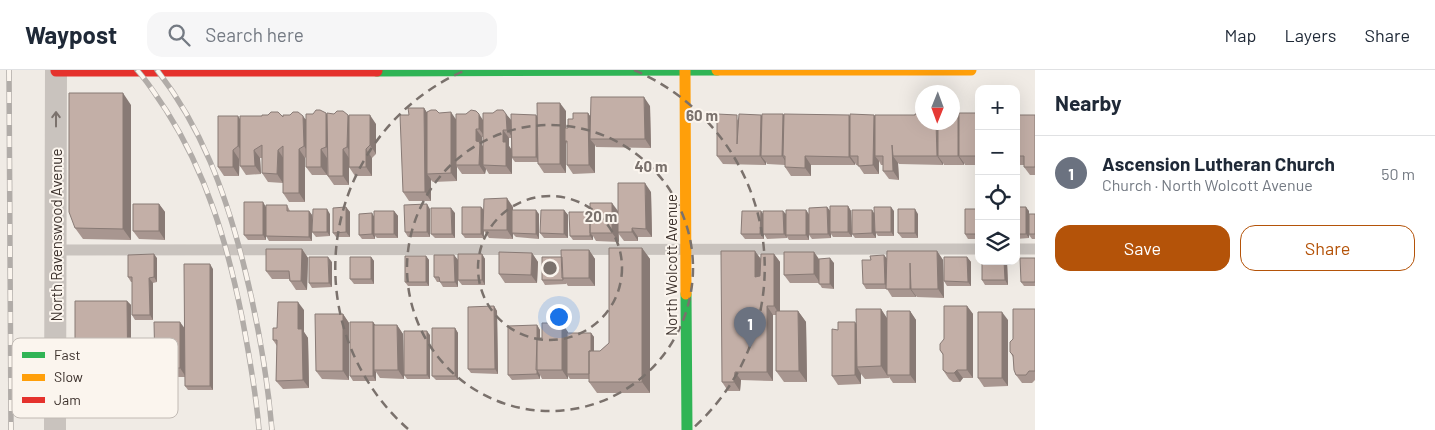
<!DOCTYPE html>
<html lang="en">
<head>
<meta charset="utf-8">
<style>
  body { margin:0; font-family:Barlow,sans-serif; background:#f6f6f7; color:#1f2937 }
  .controls { position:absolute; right:15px; top:15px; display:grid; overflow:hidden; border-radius:10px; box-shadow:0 5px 20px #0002 }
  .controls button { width:45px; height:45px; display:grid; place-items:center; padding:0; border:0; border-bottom:1px solid #e0e1e3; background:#fff; color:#1f2937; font:25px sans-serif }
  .compass { position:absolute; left:915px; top:15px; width:45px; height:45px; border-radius:50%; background:#fff; box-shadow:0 5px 20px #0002; rotate:181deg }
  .you { position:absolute; left:558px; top:246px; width:18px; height:18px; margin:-12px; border:4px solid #fff; border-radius:50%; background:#1a73e8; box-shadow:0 0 0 8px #1a73e833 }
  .badge { display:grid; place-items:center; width:32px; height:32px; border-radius:50%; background:#b45309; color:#fff; font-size:16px; font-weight:700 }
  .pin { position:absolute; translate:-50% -41px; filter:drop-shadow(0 1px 2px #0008) }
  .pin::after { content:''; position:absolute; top:26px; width:18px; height:15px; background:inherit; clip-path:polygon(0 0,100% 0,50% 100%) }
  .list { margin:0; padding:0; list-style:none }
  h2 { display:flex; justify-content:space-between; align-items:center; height:65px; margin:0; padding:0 20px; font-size:21px }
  h2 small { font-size:16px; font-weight:400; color:#747a83 }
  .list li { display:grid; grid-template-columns:32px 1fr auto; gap:15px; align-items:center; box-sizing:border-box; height:75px; padding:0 20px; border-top:1px solid #e0e1e3 }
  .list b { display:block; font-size:19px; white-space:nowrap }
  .list p { margin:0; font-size:16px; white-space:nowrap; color:#747a83 }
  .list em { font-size:16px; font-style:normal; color:#747a83 }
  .actions { display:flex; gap:10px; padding:15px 20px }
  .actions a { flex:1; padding:11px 0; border:1px solid #b45309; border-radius:15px; text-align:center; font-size:18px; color:#b45309 }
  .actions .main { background:#b45309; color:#fff }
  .icon { flex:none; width:28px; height:28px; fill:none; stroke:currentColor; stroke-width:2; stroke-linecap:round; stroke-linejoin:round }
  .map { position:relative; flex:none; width:1035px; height:360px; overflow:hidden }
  header { display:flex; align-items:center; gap:30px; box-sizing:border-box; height:70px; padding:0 25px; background:#fff; border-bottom:1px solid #e0e1e3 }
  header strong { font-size:24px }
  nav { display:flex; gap:28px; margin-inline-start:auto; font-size:18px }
  .search { width:350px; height:45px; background:#f6f6f7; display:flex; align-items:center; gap:12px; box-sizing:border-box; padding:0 18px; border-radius:15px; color:#747a83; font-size:19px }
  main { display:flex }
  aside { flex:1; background:#fff }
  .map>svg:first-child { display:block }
</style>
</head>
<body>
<header>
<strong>Waypost</strong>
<div class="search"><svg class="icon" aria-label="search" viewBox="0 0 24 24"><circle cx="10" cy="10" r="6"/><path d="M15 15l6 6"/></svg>Search here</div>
<nav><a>Map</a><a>Layers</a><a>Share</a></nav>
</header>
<main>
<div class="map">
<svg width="1035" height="360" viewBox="0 0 1035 360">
  <rect width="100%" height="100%" fill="#f0ebe5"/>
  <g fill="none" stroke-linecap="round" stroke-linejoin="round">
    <path stroke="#c9c3be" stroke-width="11" d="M1016 179H1035
      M55 180 979 179"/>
    <path stroke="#c9c3be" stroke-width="22" d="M55 360 56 0"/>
    <path stroke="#30b455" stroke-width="11" d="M377 1 717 0
      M686 224 687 360"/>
    <path stroke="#ff9f0a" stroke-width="11" d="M685 0 686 224
      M717 0H971"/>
    <path stroke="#e5322d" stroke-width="11" d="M56 1H377"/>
    <defs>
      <path id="rail" d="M9 0 11 360
        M137 0C148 12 157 27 166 40 207 104 227 173 242 247 249 284 256 322 259 360
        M157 0C202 58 225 122 243 192 257 247 267 303 272 360"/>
    </defs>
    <use href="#rail" stroke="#b1aca8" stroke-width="5.5"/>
    <use href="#rail" stroke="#fbf5ee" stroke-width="4" stroke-dasharray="11" stroke-linecap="butt"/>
  </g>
  <path fill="#a89690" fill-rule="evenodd" d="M131 35V170L83 169 75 158Z
    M650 36 651 78 596 77 595 75V103L573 104 567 95V74L566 72V103H544L538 94V92H515L512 88V104H489L486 99 485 104H462L457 97V111L433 112 431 110V131H409L403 122 409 45 424 38 427 43H439L456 49 483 50 506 44 511 51 536 45 537 47 566 41V58H568L573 49 588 43 590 46ZM482 67H483V77L482 75ZM509 68H511V80L509 76Z
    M958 42 959 44 979 43V95H965L964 93V95H944L943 93V95L899 94 898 93 899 110 889 109 883 101V95H881L879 91V104H864L858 95H856L855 93V95H811V106H791L785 97V95L767 94 766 92V95L723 94 717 86 739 47 761 45 762 46 783 44 784 46 849 45 850 47 874 45 875 47 922 52Z
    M327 45H348L349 47 376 54V84L372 88V106H355L349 97V88V115H334L327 105H312L306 97V87L305 88V132H289L283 123V113L268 112 262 103V88H260L261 104 246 105 240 96V88L239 106H224L218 97 240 49 283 47 306 49Z
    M1016 45H1035V105H1030L1024 97V95H1016Z
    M651 122 652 167H638V171H624L618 163 619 172 596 171 593 166V170H573L570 166 590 142 618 141Z
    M159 134 165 142V170L139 169 133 161Z
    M287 135 290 141H309L312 145V171H269L266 166V170H248L244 165 266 137V154Z
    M848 136 851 141 852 167H833L831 164V168L812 169 809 165V170H789L787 167V168L767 169 764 164V169H745L741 164 761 141 763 145 786 144 806 140 809 144 827 137 830 141Z
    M346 137 350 142V167H336L333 163Z
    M481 137 484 140 513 137V140L539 144V169L516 167 513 164V169L489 168 484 161V168H465L462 164Z
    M1016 137 1029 141V144H1035V169H1032L1029 165V168L1016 169Z
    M430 139V167H408L405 162Z
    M979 139V169H968L965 164Z
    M564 140 568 145V168H544L540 163Z
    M872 140 874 143 894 141V166H878L876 163V168H855L852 164Z
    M394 141 398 146V168H377L375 166V169H362L359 165 374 146Z
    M455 143V168H435L431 164Z
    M330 144V166L316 167 312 162Z
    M918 144V168H902L898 163Z
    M642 178 650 189V323H597L589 312V309H570L568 306V309H542L540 305V309L512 310 508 305 537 255 540 260V268H542L562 253 568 263H591L594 267V281H600L609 273Z
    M302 179 308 188 307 220H296L290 211 289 209H272L266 201Z
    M589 180 595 189V216H568L566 213V214L545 215 542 210 562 187Z
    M937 181 943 190 944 228 917 227 916 226V227H892L887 219H866L863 214 871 190 884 185 887 189Z
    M814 182 819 189 834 193V219L822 218 819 213H790L784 205Z
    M532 183 538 192 537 213H505L499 204Z
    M482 184 485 189V215H462L458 210Z
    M774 184 780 192V241H798L806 252 807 312H784L776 301V245H773V311L741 310 740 321H728L722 312 761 189Z
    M454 185 458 190V217H443L440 212H437L434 207Z
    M426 186 429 190V216H408L405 212Z
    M371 187 374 191V214H354L350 209Z
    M967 187 971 192V216H947L944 211Z
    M157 188V212L153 213V250H135L132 245V212H131L128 207Z
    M1035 188V216H1024L1021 212Z
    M332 192V217L312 218 309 213Z
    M1007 192 1008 215H985L982 210Z
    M213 199V320H188L185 316V307H161L155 298 184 258Z
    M127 231 131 235V323H78L75 318Z
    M494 236 497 241 498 304 471 303 468 299Z
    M967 236 973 244V308H963L960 312H953L949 309 943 300V285L940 280Z
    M881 239 887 248 910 241 916 250V313H893L889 307V308L865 309 861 304V314L838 315 832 306 838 260 857 254Z
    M1035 239V310L1032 313H1022L1016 305 1013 287 1010 282 1013 269Z
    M304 240V262L308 268 309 318 283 319 276 311 277 276 273 270 277 258Z
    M343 244 349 253V310L322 309 316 301Z
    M1008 250V316L984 317 978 308Z
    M373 252 375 255H397L403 264 404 309 380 308 376 302V311H353L350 306Z
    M455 258 458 263V310H436L432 306Z
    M430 265V309H407L404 305Z"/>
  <path fill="#887a75" d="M123 23 131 35V170L123 159Z
    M644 27 650 36 651 78 645 69Z
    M560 33 566 41V103L560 94Z
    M424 38 430 47 427 104 431 109V131L425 122Z
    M451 42 457 51 456 95 457 97V111L451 103Z
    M958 42 964 51 959 86 964 93V95L958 86Z
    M326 43 332 52V85L326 77Z
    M588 43 594 52 590 69 595 75V103L589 95Z
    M479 44 485 53V67L479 59Z
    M506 44 513 52V68L507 60Z
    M783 44 789 53 785 86H783L788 93V95L782 86Z
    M348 45 354 53 353 85 347 77Z
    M370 45 376 54V84L370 75Z
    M536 45 539 49V92L536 87Z
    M761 45 767 53 761 86 766 92V95L760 86Z
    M849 45 855 54 850 86 855 93V95L849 87Z
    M874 45 880 54 875 86 879 91V104L873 95Z
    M238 46 244 55V84L238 76Z
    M303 46 309 54 310 85 304 76Z
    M936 52H942L938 86 943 93V95L937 86Z
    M476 59 482 67V75L486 80 483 95 486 99 485 104 479 95 476 71Z
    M503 60 509 68V76L512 80V104L506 96 503 72Z
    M892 75 893 86 898 93 899 110 893 101Z
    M299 79 305 88V132L299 123Z
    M321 79 327 88V105L321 97Z
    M343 79 349 88V115L343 106Z
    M366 79 372 88V106L366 97Z
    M233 80 239 89V106L233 97Z
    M254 80 260 88 261 104 255 96Z
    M278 80 284 89 283 113 277 104Z
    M805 86 811 95V106L805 98Z
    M645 113 651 122 652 167 646 159Z
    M507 128 513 137V169L507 160Z
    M263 132 266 137V170L263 165Z
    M612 133 618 141 619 172 612 163Z
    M159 134 165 142V170L159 161Z
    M427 134 430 139V167L427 162Z
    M848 136 851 141 852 167 848 162Z
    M346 137 350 142V167L346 162Z
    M481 137 485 142 483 160 484 161V168L481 164Z
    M827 137 831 142 830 162 831 164V168L828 164Z
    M891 137 894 141V166L891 162Z
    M1026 137 1029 141V168L1026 164Z
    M451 138 455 143V168L452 164Z
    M327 139 330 144V166L327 162Z
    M915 139 918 144V168L915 163Z
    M536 140 539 144V169L536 164Z
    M564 140 568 145V168L564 164Z
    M806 140 809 145V170L806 165Z
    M872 140 875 145 876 168 872 163Z
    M309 141 312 145V171L309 167Z
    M394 141 398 146V168L394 164Z
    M761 141 764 145V169L760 164Z
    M783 141 787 145 786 165 787 168 784 164Z
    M590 142V163L593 166V170L590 166Z
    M372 143 375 148 374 164 375 166V169L372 164Z
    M632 158 638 167V171L632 162Z
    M642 178 650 189V323L642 312Z
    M302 179 308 188 307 220 301 211Z
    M589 180 595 189V216L589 208Z
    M755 181 761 189V215L755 207Z
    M937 181 943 190 944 228 938 219Z
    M814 182 820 191V213L814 204Z
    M532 183 538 192 537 213 531 205Z
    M154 184 157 188V212L154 207Z
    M482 184 485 189V215L482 210Z
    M774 184 780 192V245L774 236Z
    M454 185 458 190V217L455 212Z
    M884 185 888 190V219L885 214Z
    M426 186 429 190V216L426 212Z
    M328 187 332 192V217L329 213Z
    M371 187 374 191V214L371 209Z
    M967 187 971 192V216L968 212Z
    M830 188 834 193V219L830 214Z
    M1004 191 1007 192 1008 215 1005 210Z
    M910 193 911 219 916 226V227L910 219Z
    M210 194 213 199V320L210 316Z
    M149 208 153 213V250L150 245Z
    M127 231 131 235V323L128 318Z
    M298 232 304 240V262L308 268 309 318 303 310 298 259Z
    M494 236 497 241 498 304 495 299Z
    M767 236 773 245V311L767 302Z
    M967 236 973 244V308L967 300Z
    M881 239 888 250 887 305 889 308 881 296Z
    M798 241 806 252 807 312 799 301Z
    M910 241 916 250V313L910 305Z
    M1002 242 1008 250V316L1002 308Z
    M343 244 349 253V310L343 301Z
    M180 252 186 260V307L180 298Z
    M373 252 376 256 374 300 376 302V311L373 306Z
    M855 252 861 261 857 297 861 304V314L855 305Z
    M562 253 568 262V304H567L568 306V309L562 300Z
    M397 255 403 264 404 309 398 300Z
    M537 255 540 260V300H537Z
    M455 258 458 263V310L455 306Z
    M427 261 430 265V309L427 305Z
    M591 263 594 267V309L591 304Z
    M537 300 540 305V309L537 304Z
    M957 300 963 308 960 312 954 303Z
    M735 302 741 310 740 321 734 312Z"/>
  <path fill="#c3afa7" stroke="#887a75" d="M69 23H123V159L75 158 69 142Z
    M591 27H644L645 69H590Z
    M537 33H560V94H538Z
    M408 38H424L425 122H403L400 45H409Z
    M316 40H320L326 43V77L321 79V97H306V44H313Z
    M431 40H436L439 43 451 42V103L427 104V42Z
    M471 40 476 41 479 44V59H476V71L480 72 479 95H456V44H466Z
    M497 40H503L506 44 507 60H503V72H506V96L483 95V43H493Z
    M337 41H343L348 45 347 77 343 79V106H328L327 43 334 44Z
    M271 42H278L283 47V45H290L293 42H298L303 46 304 76 299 79V123H283V76L278 80 277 104 262 103V75L254 80 255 96H240V46H262V45H268Z
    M958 42V86H938V52H952V43Z
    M573 43H588L589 95H567V71H565V58H568V49H573Z
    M959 43H979V86H959Z
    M511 44 536 45V87H512Z
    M717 44 737 45V74L739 44 761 45 760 86H717Z
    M762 44H783L782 86H761Z
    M784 44 849 45V87L805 86V98L785 97V86H783Z
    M850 44 874 45 873 95 858 96V86H850Z
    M915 44H922V52H936L937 86H893L892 75 893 101H883V86H875V45H915Z
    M349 45H370V75L366 79V97H349Z
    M1016 45H1035V97H1024V86H1016Z
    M218 46H238V76L233 80V97H218Z
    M618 113H645L646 159 632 158V162H618Z
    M507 128V160H483L484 129Z
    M244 132H263V165H244Z
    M590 133H612V163H590Z
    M133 134H159V161H133Z
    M427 134V162H405L404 135Z
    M266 135H287V141H309V167L266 166Z
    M830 136H848V162H830Z
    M346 137V162L333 163V138Z
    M462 137H481V164H462Z
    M827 137 828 164H809V138Z
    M874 137H891V162H875Z
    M1016 137H1026V164H1016Z
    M431 138H451L452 164H431Z
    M313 139H327V162H312Z
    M898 139H915V163H898Z
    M965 139H979V164H965Z
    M512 140H536V164L512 163Z
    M541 140H564V164L540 163Z
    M786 140H806V165H786Z
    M852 140H872V163L852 164Z
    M374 141H394V164H374Z
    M742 141H761L760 164H741Z
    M763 141H783L784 164H763Z
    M569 142H590V166H570Z
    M372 143V164L359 165V144Z
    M1029 144H1035V164H1029Z
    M609 178H642V312H589V281H600L609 273Z
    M266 179H302L301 211H290L289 201H266Z
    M561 180H589V208H562Z
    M721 181H755V207L760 206 761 184H774V236H767V302H735L734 312H722Z
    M887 181H937L938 219H911L910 193V219H886Z
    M499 182 532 183 531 205 499 204Z
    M784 182H814V204L784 205Z
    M154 184V207L149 208 150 245H132V207H128V185Z
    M458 184H482V210H458Z
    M434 185H454L455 212H440L439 207H434Z
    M884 185 885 214H863L862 190H871L870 186Z
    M405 186H426V212H405Z
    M309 187H328L329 213H309Z
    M350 187H371V209H350Z
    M542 187H562L563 210H542Z
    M944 187H967L968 212 944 211Z
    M830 188V214H819V189Z
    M1020 188H1035V212H1021Z
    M982 191H1004L1005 210H982Z
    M184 194H210V316H185Z
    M75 231H127L128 318H75Z
    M278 232H298V259H302L303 310 276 311 277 270H273V258H277Z
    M494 236 495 299H468V237Z
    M944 236H967V300H957L954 303H947L943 300V284L940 280V274L944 269Z
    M856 239H881V296L857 297Z
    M1013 239H1035V301H1029L1026 305H1016L1014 300 1013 285 1010 282V272L1013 269Z
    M776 241H798L799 301H776Z
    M887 241H910V305H887Z
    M978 242H1002V308H978Z
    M315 244H343V301H316Z
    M154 252H180V298H155Z
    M350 252H373V306H350Z
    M838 252H855V305L832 306V259L838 260Z
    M542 253H562V300H536L537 268H542Z
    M374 255H397L398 300H374Z
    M537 255V304L508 305V256Z
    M432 258H455V306H432Z
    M404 261H427V305H404Z
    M567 263H591V281H589V304H567Z"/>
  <defs><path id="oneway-shaft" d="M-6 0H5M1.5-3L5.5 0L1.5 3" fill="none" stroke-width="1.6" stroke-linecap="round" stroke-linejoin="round" transform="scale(1.25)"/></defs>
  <use stroke="#7b726d" href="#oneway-shaft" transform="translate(56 49) rotate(-90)"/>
  <g fill="none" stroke="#7a716c" stroke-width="2.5" stroke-dasharray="9 6">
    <circle cx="550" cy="198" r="72"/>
    <circle cx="550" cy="198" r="143"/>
    <path d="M408 359A215 215 0 0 1 466 0M634 0A215 215 0 0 1 692 359"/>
  </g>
  <g text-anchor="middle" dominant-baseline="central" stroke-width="4" stroke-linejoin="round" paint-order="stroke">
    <g font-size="15" fill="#3b302b" stroke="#fbf5ee">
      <text transform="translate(56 165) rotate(-90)">North Ravenswood Avenue</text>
      <text transform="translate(671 195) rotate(-90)">North Wolcott Avenue</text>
    </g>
  </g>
  <rect x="12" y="268" width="166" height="80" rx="8" fill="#fbf5ee" stroke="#c1bab4" stroke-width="1"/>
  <rect x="22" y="282" width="23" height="6" fill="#30b455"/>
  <rect x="22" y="304" width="23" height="7" fill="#ff9f0a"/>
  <rect x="22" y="327" width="23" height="6" fill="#e5322d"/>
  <g font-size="14" fill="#3b302b">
    <text x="54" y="290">Fast</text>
    <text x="54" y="312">Slow</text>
    <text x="54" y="335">Jam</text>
  </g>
  <circle cx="550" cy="198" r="8" fill="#7a716c" stroke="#fbf5ee" stroke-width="2.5"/>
  <g font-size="15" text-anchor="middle" font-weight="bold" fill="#7a716c" stroke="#fbf5ee" stroke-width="4" stroke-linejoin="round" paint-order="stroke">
    <text x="702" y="51">60 m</text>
    <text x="651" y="102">40 m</text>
    <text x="601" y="152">20 m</text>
  </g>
</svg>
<div class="controls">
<button>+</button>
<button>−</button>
<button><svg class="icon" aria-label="locate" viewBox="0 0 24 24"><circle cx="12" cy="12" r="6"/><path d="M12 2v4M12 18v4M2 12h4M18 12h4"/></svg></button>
<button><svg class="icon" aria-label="layers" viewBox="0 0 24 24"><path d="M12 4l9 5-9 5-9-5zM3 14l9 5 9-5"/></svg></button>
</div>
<svg class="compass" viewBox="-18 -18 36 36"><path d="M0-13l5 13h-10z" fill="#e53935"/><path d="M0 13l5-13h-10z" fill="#747a83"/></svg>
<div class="you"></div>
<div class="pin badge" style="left:750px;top:278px;background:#6b7280">1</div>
</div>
<aside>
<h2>Nearby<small></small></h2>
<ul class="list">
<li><span class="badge" style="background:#6b7280">1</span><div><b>Ascension Lutheran Church</b><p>Church · North Wolcott Avenue</p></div><em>50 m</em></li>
</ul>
<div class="actions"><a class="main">Save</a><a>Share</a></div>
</aside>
</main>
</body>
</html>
